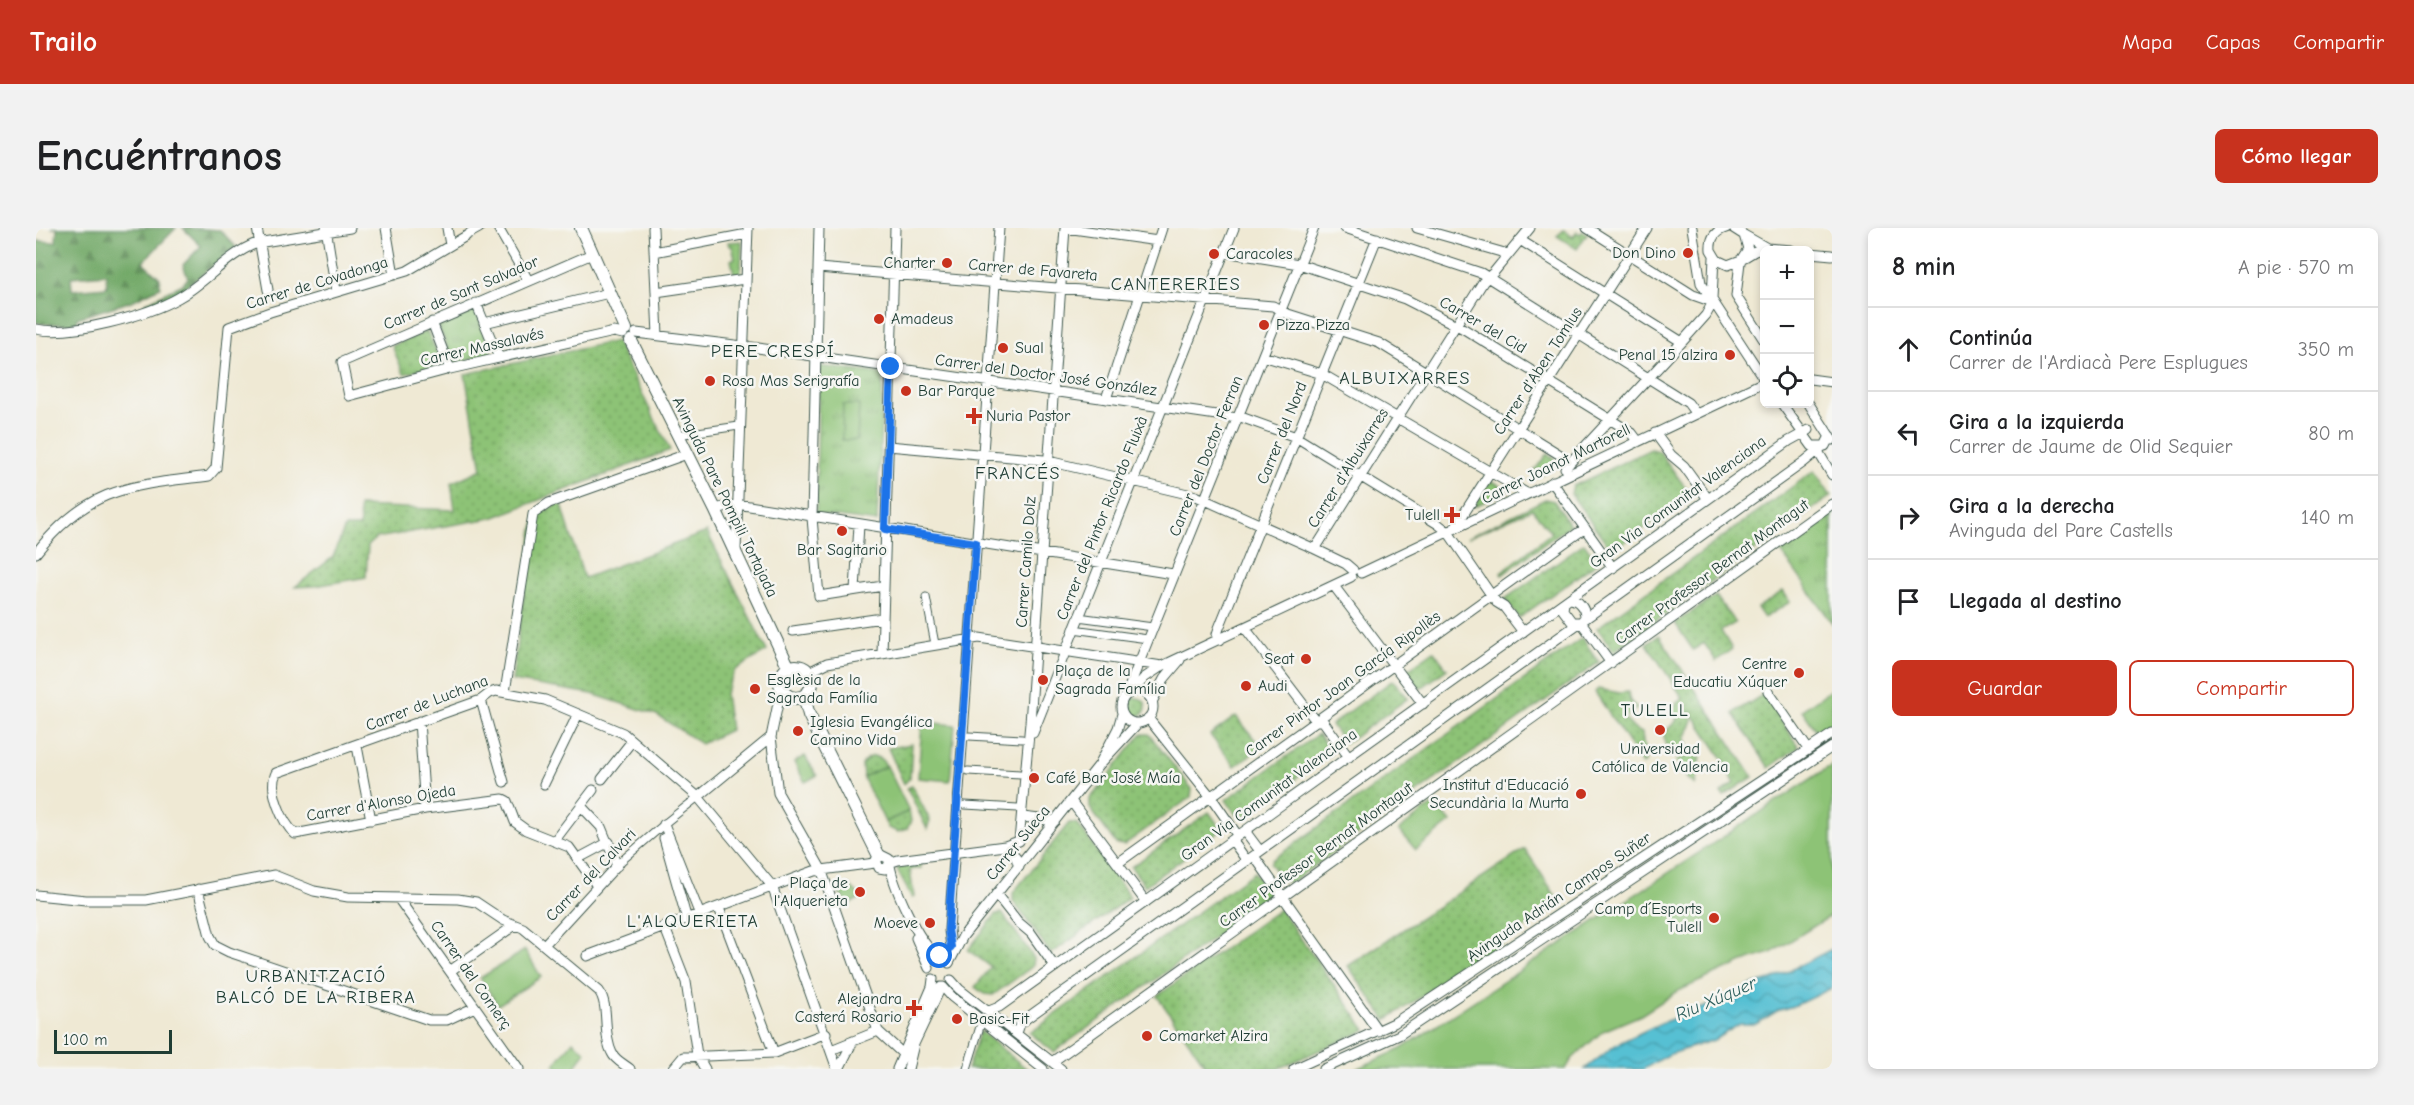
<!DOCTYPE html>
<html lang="es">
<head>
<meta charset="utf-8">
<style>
  body { margin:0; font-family:"Comic Neue",sans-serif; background:#f2f2f2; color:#202124 }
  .controls { position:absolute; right:18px; top:18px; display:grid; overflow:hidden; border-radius:9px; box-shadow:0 3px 9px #0003 }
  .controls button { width:54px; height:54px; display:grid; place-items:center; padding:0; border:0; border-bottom:2px solid #e0e0e0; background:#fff; color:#202124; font:30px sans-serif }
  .scale { position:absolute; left:18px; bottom:15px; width:118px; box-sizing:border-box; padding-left:6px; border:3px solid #1f3d34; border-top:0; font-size:16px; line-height:21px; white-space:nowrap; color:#1f3d34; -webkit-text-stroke:4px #f6f6f2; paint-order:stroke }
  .stop { position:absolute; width:18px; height:18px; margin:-14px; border:4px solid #1a73e8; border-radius:50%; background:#fff }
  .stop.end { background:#1a73e8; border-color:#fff; box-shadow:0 2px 6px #0008 }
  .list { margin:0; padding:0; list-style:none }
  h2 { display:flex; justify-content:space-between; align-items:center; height:78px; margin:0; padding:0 24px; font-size:26px }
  h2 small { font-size:20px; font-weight:400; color:#757577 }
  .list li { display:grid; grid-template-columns:39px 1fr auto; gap:18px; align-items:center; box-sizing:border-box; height:84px; padding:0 24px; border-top:2px solid #e0e0e0 }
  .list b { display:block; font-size:22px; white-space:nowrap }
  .list p { margin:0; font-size:20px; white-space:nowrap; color:#757577 }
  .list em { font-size:20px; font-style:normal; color:#757577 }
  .actions { display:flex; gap:12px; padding:18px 24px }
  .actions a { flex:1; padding:14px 0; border:2px solid #c8321e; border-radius:9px; text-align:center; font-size:21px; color:#c8321e }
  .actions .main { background:#c8321e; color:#fff }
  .icon { flex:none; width:33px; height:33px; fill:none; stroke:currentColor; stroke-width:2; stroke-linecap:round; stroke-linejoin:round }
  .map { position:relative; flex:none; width:1796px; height:841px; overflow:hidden; border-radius:9px }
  header { display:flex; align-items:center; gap:36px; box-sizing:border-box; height:84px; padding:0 30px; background:#c8321e; color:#fff }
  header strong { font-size:28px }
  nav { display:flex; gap:33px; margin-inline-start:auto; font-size:21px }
  .intro { display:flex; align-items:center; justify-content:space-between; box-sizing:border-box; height:144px; padding:0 36px }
  h1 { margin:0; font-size:42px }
  .button { padding:15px 27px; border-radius:9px; background:#c8321e; color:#fff; font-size:21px; font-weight:700 }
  main { display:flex; gap:36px; padding:0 36px }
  aside { flex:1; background:#fff; border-radius:9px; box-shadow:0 3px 9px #0003 }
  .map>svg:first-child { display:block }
</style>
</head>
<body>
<header>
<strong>Trailo</strong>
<nav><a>Mapa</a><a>Capas</a><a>Compartir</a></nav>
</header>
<div class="intro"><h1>Encuéntranos</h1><a class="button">Cómo llegar</a></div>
<main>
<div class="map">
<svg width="1796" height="841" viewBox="0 0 1796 841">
  <defs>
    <pattern id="grass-dots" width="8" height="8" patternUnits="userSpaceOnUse" patternTransform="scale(1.5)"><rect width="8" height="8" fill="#8dc376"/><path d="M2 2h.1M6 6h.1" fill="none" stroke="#73a062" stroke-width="1.8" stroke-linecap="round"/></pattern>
    <pattern id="forest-firs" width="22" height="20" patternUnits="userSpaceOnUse" patternTransform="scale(1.5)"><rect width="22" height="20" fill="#72a967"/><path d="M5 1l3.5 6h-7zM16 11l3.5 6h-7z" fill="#5d8b56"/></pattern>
    <pattern id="park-tufts" width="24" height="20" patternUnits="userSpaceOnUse" patternTransform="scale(1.5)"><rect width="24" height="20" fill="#8dc376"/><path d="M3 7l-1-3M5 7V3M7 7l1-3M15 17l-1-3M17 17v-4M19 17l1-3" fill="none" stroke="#73a062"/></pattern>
    <pattern id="water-waves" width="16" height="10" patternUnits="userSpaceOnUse" patternTransform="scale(1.5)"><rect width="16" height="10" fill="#56c0d3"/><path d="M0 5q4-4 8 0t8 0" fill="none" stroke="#479dac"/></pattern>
  </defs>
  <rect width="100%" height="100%" fill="#f6f6f2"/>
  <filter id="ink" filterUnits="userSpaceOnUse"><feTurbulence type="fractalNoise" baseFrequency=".0167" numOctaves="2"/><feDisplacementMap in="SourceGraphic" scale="12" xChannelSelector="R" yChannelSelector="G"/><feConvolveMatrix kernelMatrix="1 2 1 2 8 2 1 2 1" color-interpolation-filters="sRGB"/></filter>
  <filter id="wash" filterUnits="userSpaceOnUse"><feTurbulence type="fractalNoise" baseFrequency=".008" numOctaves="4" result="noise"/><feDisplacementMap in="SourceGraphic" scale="24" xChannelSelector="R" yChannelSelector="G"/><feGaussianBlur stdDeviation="1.35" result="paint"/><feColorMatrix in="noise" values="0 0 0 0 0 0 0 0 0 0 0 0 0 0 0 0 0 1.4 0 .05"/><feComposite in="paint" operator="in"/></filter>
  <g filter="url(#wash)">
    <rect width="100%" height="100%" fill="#efe9d4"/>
    <path fill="url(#grass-dots)" stroke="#568055" stroke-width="1.5" d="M1528 2 1537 9 1541 4 1544 6 1547 3 1551 6 1541 21 1521 8Z
      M391 103 407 137 368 146 356 118Z
      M580 113 634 222 456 290 340 310 332 317 330 349 279 358 259 359 297 329 309 299H324L323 278 419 282 415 255 446 241 429 146Z
      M1615 221 1623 223 1655 267 1576 323 1535 266 1537 258Z
      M1511 226 1518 230 1520 235 1505 247 1498 243Z
      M1778 243 1795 268 1578 423 1561 400Z
      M1509 271 1518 273 1534 297 1466 347 1465 345 1515 305 1496 281 1431 310Z
      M525 274 548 350 671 304 731 423 699 442 689 465 694 502 665 516 621 487 556 466 476 453 497 300 503 286Z
      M1548 315 1562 334 1483 390 1469 371Z
      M1747 363 1754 374 1728 390 1721 380Z
      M1680 368 1699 395 1685 403 1696 421 1680 433 1668 415 1657 422 1639 395Z
      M1623 407 1717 549 1688 568 1685 565 1699 555 1687 536 1689 534 1654 482 1657 492 1649 511 1652 517 1637 525 1629 516 1628 505 1641 492 1635 479 1647 470 1611 416Z
      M1546 410 1563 434 1256 654 1247 653 1234 636 1236 632Z
      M1398 423 1411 441 1384 461 1371 442Z
      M1357 452 1372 470 1309 516 1295 497Z
      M1562 461 1584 465 1592 464 1594 473 1601 480 1588 490 1598 501 1606 505 1610 534 1606 536 1559 464Z
      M1728 466 1763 519 1733 540 1697 485Z
      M1092 479a9 9 0 1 1 18 0a9 9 0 1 1-18 0Z
      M1200 488 1225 519 1199 538 1174 507Z
      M1105 506H1113L1156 561 1155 569 1088 617 1080 616 1054 580V571Z
      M1282 506 1295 525 1204 591 1190 572Z
      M876 516 874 550 868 556 852 520Z
      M1656 526 1665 529 1659 557 1645 544 1640 532Z
      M838 528 845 531 851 538 827 549 826 537 831 530Z
      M876 558 894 592 891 601 871 560Z
      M873 583 875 593 871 601 862 604 852 600 849 594Z
      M1173 584 1186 602 1109 658 1095 639Z
      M1033 595H1041L1094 669 1015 726 977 673V665Z
      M1489 621 1525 676 1350 792 1312 738Z
      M885 635V640L874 642 878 669 876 670 861 642 863 638Z
      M1218 644 1235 669 1018 824 994 805Z
      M1244 681 1330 802 1241 841H1172L1121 768Z
      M966 685 998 730 997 738 957 767 948 766 939 759 955 739 932 722 960 686Z
      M944 803 991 841H931Z"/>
    <path fill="url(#forest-firs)" stroke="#48734e" stroke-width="1.5" fill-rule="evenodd" d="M15 0H140L107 34 124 50V59L96 73 41 90V96H6L0 94V13L20 14 21 0ZM70 46 71 59 36 62 35 49Z
      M147 0 184 2 200 19 140 67 112 80 109 78V75L147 56 152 50 147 37 165 18Z"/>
    <path fill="url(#park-tufts)" stroke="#568055" stroke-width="1.5" d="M706 13 705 47 697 50 698 46 695 32 699 30 696 18H693L692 14Z
      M440 83 456 126 418 135 402 97Z
      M783 138 847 146 841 294 780 286Z
      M1455 252 1472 263 1439 278 1438 277Z
      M1796 285V395L1744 322Z
      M812 656 826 669 814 676 801 663Z"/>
    <path fill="#8dc376" stroke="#568055" stroke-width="1.5" d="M807 177H823L821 212H806Z
      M1796 461V495L1782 505 1766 482Z
      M886 494 919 497 914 553 882 550Z
      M769 528 781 548 769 554 758 534Z
      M1796 537V687L1735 725 1707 734 1642 763 1605 787 1567 803 1536 831 1530 841H1320L1365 821Z
      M851 538 873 583 849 594 827 549Z
      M1399 575 1415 594 1380 622 1363 602Z
      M489 722 505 749 462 777 444 750Z
      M537 813 550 824 537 841H524L518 837Z"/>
    <path fill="url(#water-waves)" stroke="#3a7e84" stroke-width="1.5" d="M1796 721V760L1760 777 1741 783 1720 796H1704L1678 812 1634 826 1607 841H1549L1581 816 1625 795 1680 775 1713 758 1735 752Z"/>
  </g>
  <g filter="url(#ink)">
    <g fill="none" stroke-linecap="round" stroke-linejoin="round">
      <defs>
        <path id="pedestrian" d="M641 207 703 198
          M890 369 899 416
          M1042 389 1117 399
          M1037 401 1112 411
          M933 508 986 511
          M932 543 984 546
          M929 577 982 580
          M628 596 662 569
          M583 635 625 599
          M931 841 946 792"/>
        <path id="minor" d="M221 0 232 62
          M290 0 300 63
          M350 0 358 47
          M411 0 414 17
          M462 0 492 52
          M617 0 622 107
          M783 0 776 290 783 368 847 358
          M1030 0 1122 13
          M1309 0 1445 45 1652 175 1660 186
          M1381 0 1472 26
          M1551 0 1657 67 1677 74
          M1656 0 1665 55 1728 151
          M1690 0C1679 3 1674 10 1675 22L1681 32 1692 37 1705 32 1712 21 1708 7 1697 0
          M434 5 443 0
          M1708 7 1731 20 1719 23 1709 29
          M1484 12 1646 114
          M1731 20 1755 22
          M618 24 711 6
          M1188 24 1263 36 1369 71 1428 101 1596 205 1602 213
          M1774 25 1796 27
          M556 26 306 134 313 168 414 141 578 104 587 106
          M1704 34 1700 68 1728 112
          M782 40 1237 78 1252 86 1343 115 1526 228 1533 236
          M620 64 709 51
          M1676 71 1678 29
          M440 75 463 130
          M396 94 414 141
          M448 95 573 65
          M0 101C34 109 112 87 142 70 171 54 190 27 221 15L314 0
          M600 105 715 119 1201 190
          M1227 128 1286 146 1492 266
          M1774 151 1796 154
          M1070 171 1126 0
          M1746 176 1776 218H1789L1794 208
          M1773 176 1796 212
          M1202 188 1260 209 1402 296 1412 304 1460 374 1468 379 1487 404
          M1619 205 1635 227 1648 238 1672 271
          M852 218 1008 232 1160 268 1279 321 1310 336 1317 342
          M1780 220 1796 247
          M1529 240 1646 114 1670 87 1677 74
          M1517 253 1519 258 1577 340
          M679 281 701 276 1137 346
          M1418 301 1611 0
          M1279 321 1447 54 1458 44 1494 0
          M700 323 712 0
          M0 325C53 258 94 258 173 248L180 240 193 99 234 84 371 43 430 8
          M1325 345 1728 154
          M1298 358 1387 476
          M819 362 823 297
          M1533 371C1542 371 1549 380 1549 389L1545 394H1536L1527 382 1528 375Z
          M1545 394 1575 435
          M1209 400 1277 489 1280 493H1287L1313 529
          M757 403 846 390
          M1184 412 1181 406 1183 400 1341 10
          M846 426 859 0
          M773 444 791 435 943 410 1126 438
          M745 461 735 509 742 565 785 641 842 803 867 826
          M1732 463 1772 521
          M1085 479a16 16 0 1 1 32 0a16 16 0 1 1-32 0Z
          M469 464 497 286 513 275 651 226
          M1096 464 1108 450 1126 438 1315 349
          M1090 467 1278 0
          M445 472 468 554
          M1116 474 1128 451 1144 432
          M1112 490 1175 569 1202 608
          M383 493 389 581
          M997 505 1198 0
          M321 518 335 592
          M1064 535 1082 500 1086 486
          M566 551 596 513
          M508 556 542 486
          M662 569 735 509
          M1035 573 1110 674
          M545 578 565 599 581 638
          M987 589 1019 593
          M628 596 664 687
          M1209 603 1224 623
          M628 610 651 692
          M519 612 557 562
          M1196 612 1211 633
          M969 618 980 630 983 639
          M1218 628 1342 803
          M543 630 573 614
          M853 635 862 632 969 618 983 613 994 495 1029 0
          M1082 635 1549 300
          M853 637 849 641 843 640 840 632 845 627 853 631C855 654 882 716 902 728
          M561 658 533 619 490 602 479 594 471 573 467 571 389 581 259 606C246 594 232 562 240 545L445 472 454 465 460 463 509 472 587 505 662 569 736 658 801 841
          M162 661 174 708 179 717 193 724 393 792H411L439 779
          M960 666 982 694 995 705 1019 739
          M0 667 50 672H110L238 647 278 663 312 669 422 671 440 674 467 692 487 700 563 763C574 778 566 806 576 825 579 832 588 836 594 841
          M362 670 483 841
          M683 680 738 825
          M629 700 650 754 661 827 669 841
          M880 710 893 740
          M508 717 583 635
          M915 719 913 702 963 0
          M551 728 778 643 839 635
          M913 735 927 708 1063 537 1102 495
          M414 743 479 697
          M915 752 923 761 1025 841
          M907 759 916 769 1007 841
          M953 783 963 779 1753 213 1773 202
          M981 805 984 796 991 790 1768 234 1785 220
          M795 822 842 803
          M1016 834 1796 276
          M637 841 647 829 738 825 790 805
          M803 841 817 813
          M861 841 896 759 897 751
          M872 841 878 816 905 759
          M1258 841 1358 795 1796 506
          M1288 841 1363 807 1796 519"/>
        <path id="tertiary" d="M545 0 590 101
          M595 113 679 281 753 440
          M744 454a16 16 0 1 1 32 0a16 16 0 1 1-32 0Z
          M768 469 773 487 843 628"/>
      </defs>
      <use href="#pedestrian" stroke="#3e574c" stroke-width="9"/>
      <use href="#minor" stroke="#3e574c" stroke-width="11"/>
      <use href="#tertiary" stroke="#3e574c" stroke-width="14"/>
      <use href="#pedestrian" stroke="#fff" stroke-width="7"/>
      <use href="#minor" stroke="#fff" stroke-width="9"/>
      <use href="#tertiary" stroke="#fff" stroke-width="12"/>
    </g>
  </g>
  <g fill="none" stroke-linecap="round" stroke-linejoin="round" filter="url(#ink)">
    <path stroke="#1a73e8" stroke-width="8" d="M855 139 849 301 940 315 912 702 915 719 904 728"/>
  </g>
  <g fill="#c8321e" stroke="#f6f6f2" stroke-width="2">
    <circle cx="1652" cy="25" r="6"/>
    <circle cx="1178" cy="26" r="6"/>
    <circle cx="911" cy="35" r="6"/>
    <circle cx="843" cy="91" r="6"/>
    <circle cx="1228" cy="97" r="6"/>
    <circle cx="967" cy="120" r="6"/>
    <circle cx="1694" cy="127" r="6"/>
    <circle cx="674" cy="153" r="6"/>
    <circle cx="870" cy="163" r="6"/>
    <path d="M935 179h6v6h6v6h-6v6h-6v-6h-6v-6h6z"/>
    <path d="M1413 278h6v6h6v6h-6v6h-6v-6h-6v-6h6z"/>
    <circle cx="806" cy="303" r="6"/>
    <circle cx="1270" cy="431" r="6"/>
    <circle cx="1763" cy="445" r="6"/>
    <circle cx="1007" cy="452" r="6"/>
    <circle cx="1210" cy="458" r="6"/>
    <circle cx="719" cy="461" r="6"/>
    <circle cx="1624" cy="502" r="6"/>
    <circle cx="762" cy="503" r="6"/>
    <circle cx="998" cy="550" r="6"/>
    <circle cx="1545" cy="566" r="6"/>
    <circle cx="824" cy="664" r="6"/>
    <circle cx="1678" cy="690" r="6"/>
    <circle cx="894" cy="695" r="6"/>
    <path d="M875 771h6v6h6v6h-6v6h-6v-6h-6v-6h6z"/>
    <circle cx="921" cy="791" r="6"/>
    <circle cx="1111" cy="808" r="6"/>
  </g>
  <g text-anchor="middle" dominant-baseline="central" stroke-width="5" stroke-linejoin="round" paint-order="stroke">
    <g font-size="16" fill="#1f3d34" stroke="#f6f6f2" text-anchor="start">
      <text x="1640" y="25" text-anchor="end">Don Dino</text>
      <text x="1190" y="26">Caracoles</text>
      <text x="899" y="35" text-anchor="end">Charter</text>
      <text x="855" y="91">Amadeus</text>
      <text x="1240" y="97">Pizza Pizza</text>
      <text x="979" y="120">Sual</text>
      <text x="1682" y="127" text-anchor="end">Penal 15 alzira</text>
      <text x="686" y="153">Rosa Mas Serigrafía</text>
      <text x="882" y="163">Bar Parque</text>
      <text x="950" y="188">Nuria Pastor</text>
      <text x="1404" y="287" text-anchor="end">Tulell</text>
      <text x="806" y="322" text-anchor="middle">Bar Sagitario</text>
      <text x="1258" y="431" text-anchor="end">Seat</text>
      <text x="1751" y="436" text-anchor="end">Centre<tspan x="1751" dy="18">Educatiu Xúquer</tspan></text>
      <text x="1019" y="443">Plaça de la<tspan x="1019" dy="18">Sagrada Família</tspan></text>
      <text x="731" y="452">Esglèsia de la<tspan x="731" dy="18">Sagrada Família</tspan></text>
      <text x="1222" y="458">Audi</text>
      <text x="774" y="494">Iglesia Evangélica<tspan x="774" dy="18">Camino Vida</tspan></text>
      <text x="1624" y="521" text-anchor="middle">Universidad<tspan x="1624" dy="18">Católica de Valencia</tspan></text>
      <text x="1010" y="550">Café Bar José Maía</text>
      <text x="1533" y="557" text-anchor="end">Institut d'Educació<tspan x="1533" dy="18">Secundària la Murta</tspan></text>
      <text x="812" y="655" text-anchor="end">Plaça de<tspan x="812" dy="18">l'Alquerieta</tspan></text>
      <text x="1666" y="681" text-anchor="end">Camp d´Esports<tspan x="1666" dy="18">Tulell</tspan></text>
      <text x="882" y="695" text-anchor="end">Moeve</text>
      <text x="866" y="771" text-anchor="end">Alejandra<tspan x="866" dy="18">Casterá Rosario</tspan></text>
      <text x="933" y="791">Basic-Fit</text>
      <text x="1123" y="808">Comarket Alzira</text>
    </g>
    <g font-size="16" fill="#1f3d34" stroke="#f6f6f2">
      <text transform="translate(997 42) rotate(5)">Carrer de Favareta</text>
      <text transform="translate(281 55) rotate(-17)">Carrer de Covadonga</text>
      <text transform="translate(425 65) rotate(-23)">Carrer de Sant Salvador</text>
      <text transform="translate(1447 97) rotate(30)">Carrer del Cid</text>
      <text transform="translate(446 119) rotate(-13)">Carrer Massalavés</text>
      <text transform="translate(1502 143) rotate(-57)">Carrer d'Aben Tomlus</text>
      <text transform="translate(1010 147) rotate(8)">Carrer del Doctor José González</text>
      <text transform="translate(1246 205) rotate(-68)">Carrer del Nord</text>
      <text transform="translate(1170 228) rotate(-68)">Carrer del Doctor Ferran</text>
      <text transform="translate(1520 236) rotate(-26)">Carrer Joanot Martorell</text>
      <text transform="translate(1312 240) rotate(-58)">Carrer d'Albuixarres</text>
      <text transform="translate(689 269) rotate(64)">Avinguda Pare Pompili Tortajada</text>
      <text transform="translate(1642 274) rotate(-36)">Gran Via Comunitat Valenciana</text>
      <text transform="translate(1066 290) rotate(-68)">Carrer del Pintor Ricardo Fluixà</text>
      <text transform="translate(990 334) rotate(-86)">Carrer Camilo Dolz</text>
      <text transform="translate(1676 344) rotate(-36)">Carrer Professor Bernat Montagut</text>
      <text transform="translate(1307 456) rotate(-36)">Carrer Pintor Joan García Ripollès</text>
      <text transform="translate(391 475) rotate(-21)">Carrer de Luchana</text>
      <text transform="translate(1233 567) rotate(-36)">Gran Via Comunitat Valenciana</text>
      <text transform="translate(345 575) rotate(-10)">Carrer d'Alonso Ojeda</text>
      <text transform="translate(982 615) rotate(-51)">Carrer Sueca</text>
      <text transform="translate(1280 627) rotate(-36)">Carrer Professor Bernat Montagut</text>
      <text transform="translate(555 647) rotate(-46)">Carrer del Calvari</text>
      <text transform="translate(1523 669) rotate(-34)">Avinguda Adrián Campos Suñer</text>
      <text transform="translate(435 747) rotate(55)">Carrer del Comerç</text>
    </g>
    <g font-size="18" letter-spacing="1.5" fill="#1f3d34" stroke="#f6f6f2">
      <text x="1140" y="56">CANTERERIES</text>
      <text x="737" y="123">PERE CRESPÍ</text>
      <text x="1369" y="150">ALBUIXARRES</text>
      <text x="982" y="245">FRANCÉS</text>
      <text x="1619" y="482">TULELL</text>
      <text x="657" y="693">L'ALQUERIETA</text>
      <text x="280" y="748">URBANITZACIÓ<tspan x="280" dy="21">BALCÓ DE LA RIBERA</tspan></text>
    </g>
    <g font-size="18" font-style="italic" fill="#2d5e5c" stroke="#f6f6f2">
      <text transform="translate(1680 771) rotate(-23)">Riu Xúquer</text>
    </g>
  </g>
</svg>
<div class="controls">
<button>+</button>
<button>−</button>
<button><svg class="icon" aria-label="locate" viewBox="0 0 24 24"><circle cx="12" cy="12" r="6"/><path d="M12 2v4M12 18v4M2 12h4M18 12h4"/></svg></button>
</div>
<div class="scale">100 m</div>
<div class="stop" style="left:904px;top:728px"></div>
<div class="stop end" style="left:855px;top:139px"></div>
</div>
<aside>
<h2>8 min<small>A pie · 570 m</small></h2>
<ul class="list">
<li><svg class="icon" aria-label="ahead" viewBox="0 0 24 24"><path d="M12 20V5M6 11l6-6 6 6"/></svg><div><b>Continúa</b><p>Carrer de l'Ardiacà Pere Esplugues</p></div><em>350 m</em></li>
<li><svg class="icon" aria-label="left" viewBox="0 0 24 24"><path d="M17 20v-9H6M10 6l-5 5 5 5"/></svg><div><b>Gira a la izquierda</b><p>Carrer de Jaume de Olid Sequier</p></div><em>80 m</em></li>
<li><svg class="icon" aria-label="right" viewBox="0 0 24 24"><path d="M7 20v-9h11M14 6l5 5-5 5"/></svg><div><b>Gira a la derecha</b><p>Avinguda del Pare Castells</p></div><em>140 m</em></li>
<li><svg class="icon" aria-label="arrive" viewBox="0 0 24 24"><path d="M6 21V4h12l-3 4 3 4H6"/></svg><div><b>Llegada al destino</b></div></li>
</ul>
<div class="actions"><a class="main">Guardar</a><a>Compartir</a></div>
</aside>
</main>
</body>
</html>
